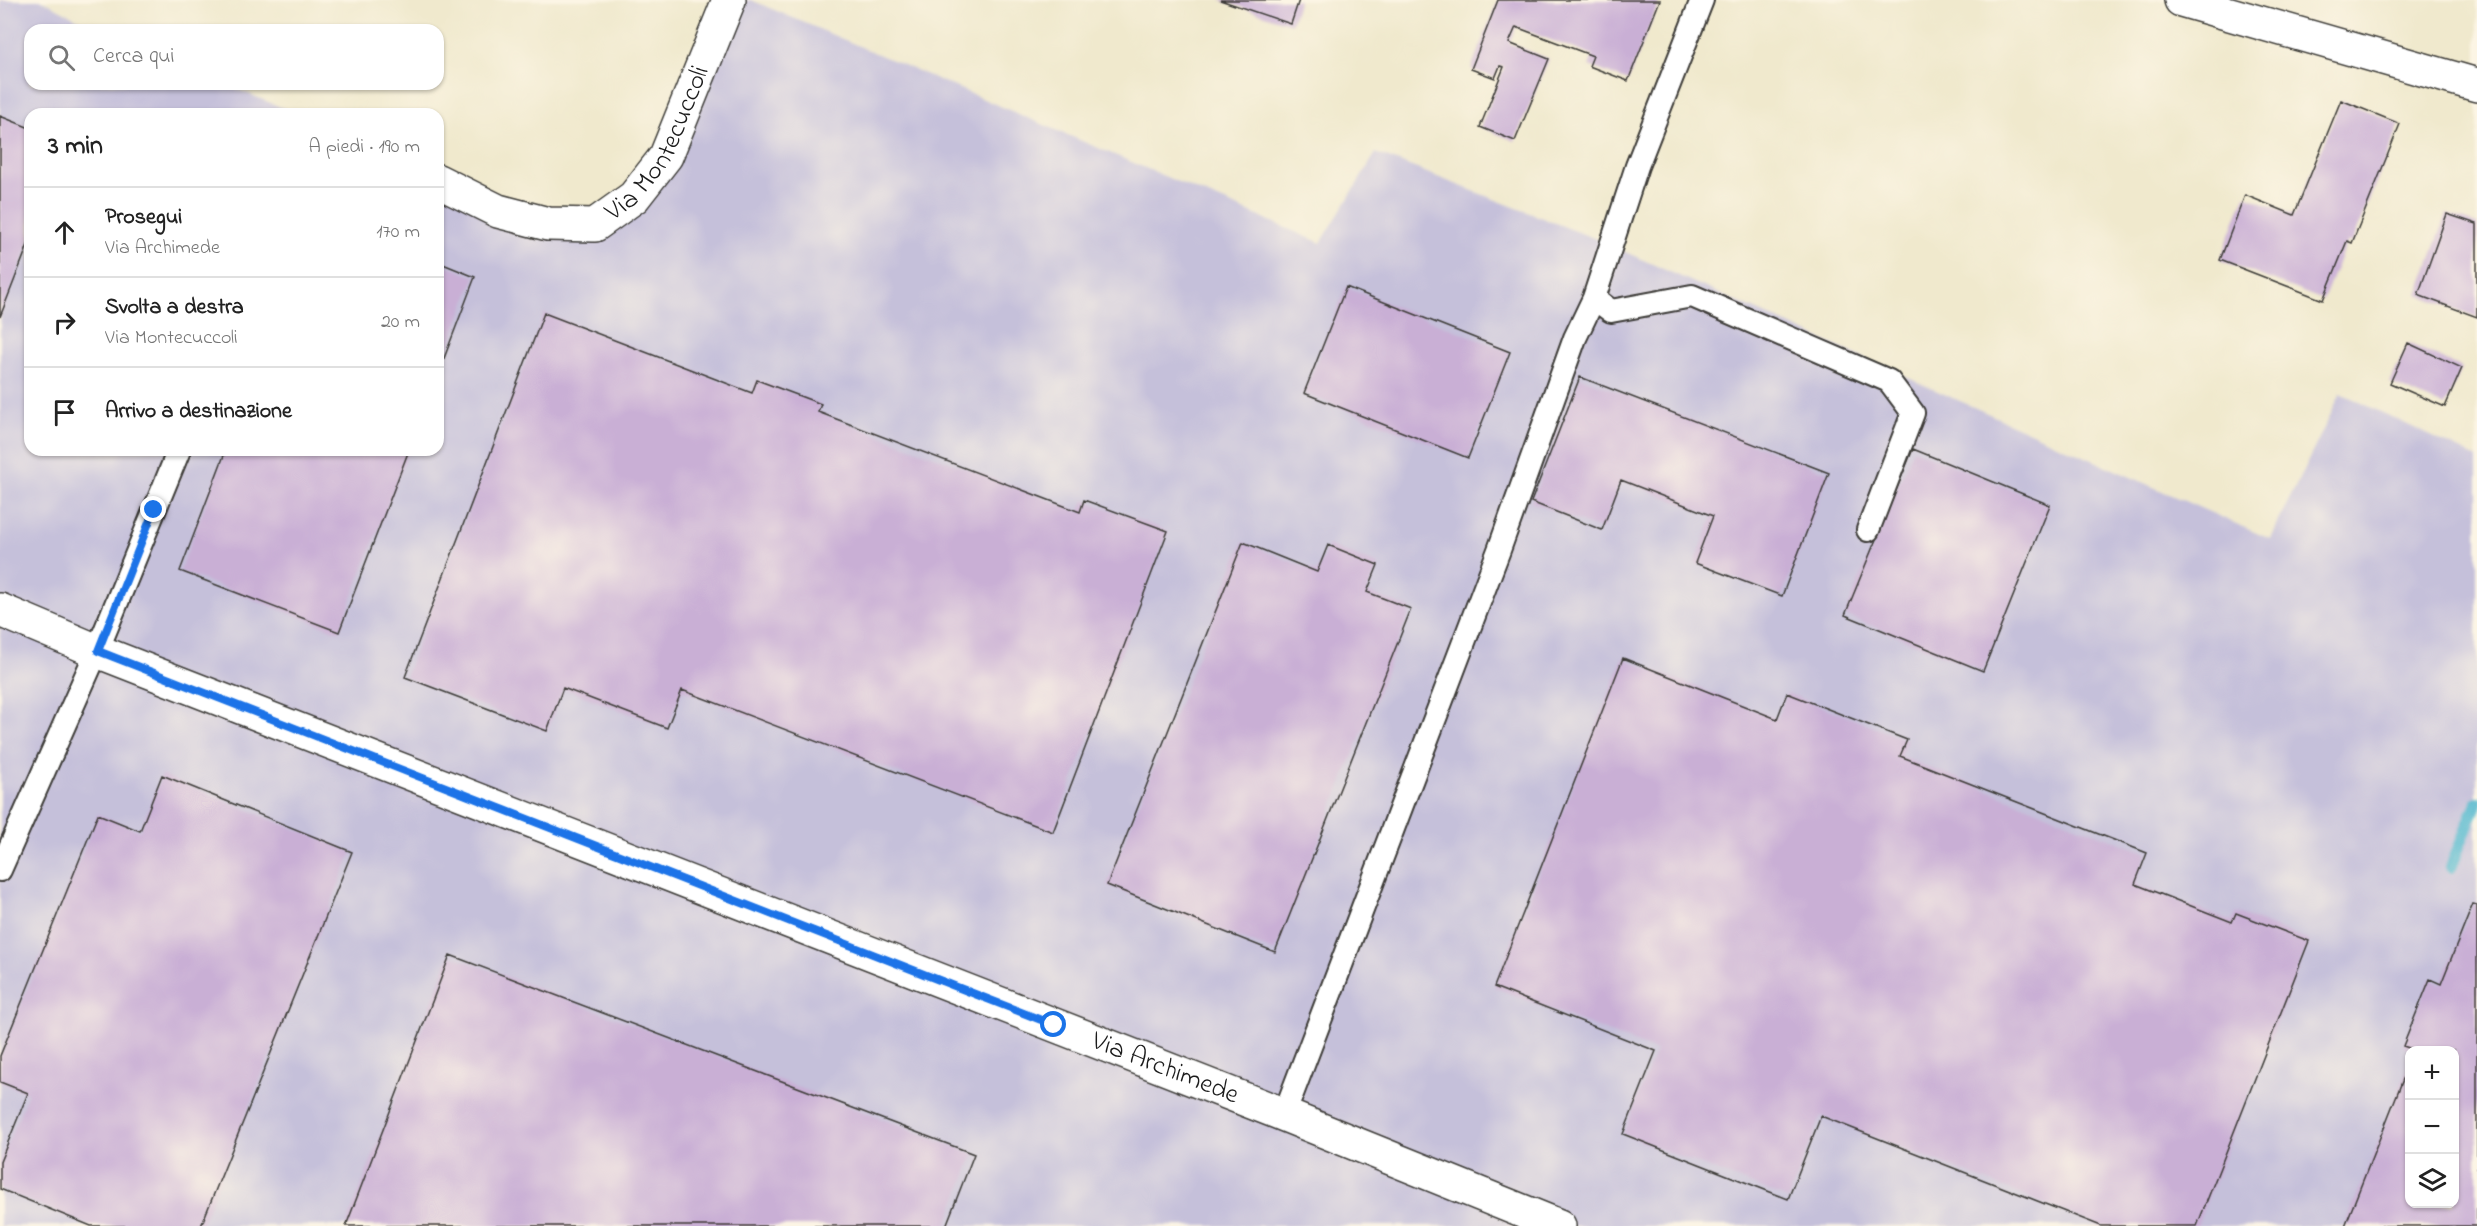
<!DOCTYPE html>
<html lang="it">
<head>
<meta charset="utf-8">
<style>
  body { margin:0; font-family:"Indie Flower",sans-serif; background:#f6f6f6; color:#222 }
  .controls { position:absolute; right:18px; bottom:18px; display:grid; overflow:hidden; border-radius:12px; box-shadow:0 2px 4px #0004 }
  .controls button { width:54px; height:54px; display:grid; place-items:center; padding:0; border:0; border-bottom:2px solid #e0e0e0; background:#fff; color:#222; font:30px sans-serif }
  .stop { position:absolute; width:18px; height:18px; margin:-14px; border:4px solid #1a73e8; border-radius:50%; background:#fff }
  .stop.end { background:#1a73e8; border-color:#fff; box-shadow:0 2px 6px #0008 }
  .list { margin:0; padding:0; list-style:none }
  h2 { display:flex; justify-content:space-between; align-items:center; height:78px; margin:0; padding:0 24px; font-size:26px }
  h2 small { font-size:20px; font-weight:400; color:#767676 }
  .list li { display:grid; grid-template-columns:39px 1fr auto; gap:18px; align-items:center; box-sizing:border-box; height:90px; padding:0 24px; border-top:2px solid #e0e0e0 }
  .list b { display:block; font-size:22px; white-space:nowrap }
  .list p { margin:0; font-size:20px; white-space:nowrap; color:#767676 }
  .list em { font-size:20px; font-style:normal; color:#767676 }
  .icon { flex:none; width:33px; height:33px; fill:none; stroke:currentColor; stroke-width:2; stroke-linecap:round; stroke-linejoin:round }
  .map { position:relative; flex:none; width:2477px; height:1226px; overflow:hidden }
  .search { position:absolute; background:#fff; box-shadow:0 2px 4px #0004; left:24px; top:24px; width:420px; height:66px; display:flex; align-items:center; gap:15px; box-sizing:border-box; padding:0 21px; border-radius:18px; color:#767676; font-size:22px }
  .panel { position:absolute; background:#fff; box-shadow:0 2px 4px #0004; left:24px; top:108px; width:420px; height:348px; border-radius:18px }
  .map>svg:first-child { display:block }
</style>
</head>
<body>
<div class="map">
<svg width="2477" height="1226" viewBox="0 0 2477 1226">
  <rect width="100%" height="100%" fill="#fcf5e5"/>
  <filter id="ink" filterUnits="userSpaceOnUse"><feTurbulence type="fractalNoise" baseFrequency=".0167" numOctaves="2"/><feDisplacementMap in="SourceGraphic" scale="12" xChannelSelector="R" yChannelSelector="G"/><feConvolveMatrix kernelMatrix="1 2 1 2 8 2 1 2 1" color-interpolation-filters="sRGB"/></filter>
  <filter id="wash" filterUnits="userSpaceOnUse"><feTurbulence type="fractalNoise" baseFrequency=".008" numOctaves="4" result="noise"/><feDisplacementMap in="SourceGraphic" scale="24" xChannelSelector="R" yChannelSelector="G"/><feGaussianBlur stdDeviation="1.35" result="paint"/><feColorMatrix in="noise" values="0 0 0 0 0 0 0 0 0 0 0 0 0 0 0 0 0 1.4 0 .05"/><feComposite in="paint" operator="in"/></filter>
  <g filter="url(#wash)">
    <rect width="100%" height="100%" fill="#f0e9cd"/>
    <path fill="#c5c0da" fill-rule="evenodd" d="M0 0H42L99 30H30V84H225L297 114H30V450H438V172L512 203 585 211 641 202 724 0H751L1321 243 1376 153 1596 239 2270 539 2341 393 2477 458V1226H0ZM2410 1050H2454V1204H2410Z"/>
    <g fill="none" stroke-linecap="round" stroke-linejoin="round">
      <path stroke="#51b7cf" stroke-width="12" d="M2451 867 2477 802"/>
    </g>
    <g id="blocks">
      <path fill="#c9afd5" d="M1220 0H1299L1291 24Z
        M1498 0H1660L1628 81 1589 66 1593 56 1516 27 1509 43 1549 59 1515 141 1480 127 1504 67 1500 66 1495 78 1471 69Z
        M2341 100 2400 124 2352 243 2347 241 2323 300 2220 260 2245 195 2294 215Z
        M0 116 30 128V240L0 317Z
        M2447 214 2477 224V317L2418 295Z
        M438 262 475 277 438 374Z
        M1346 287 1510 352 1468 458 1304 393Z
        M544 313 752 393 757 380 821 404 818 412 1080 512 1084 500 1168 531 1053 832 682 690 667 728 563 688 547 731 405 677Z
        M2408 343 2462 368 2445 407 2390 383Z
        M1580 377 1829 473 1782 596 1695 563 1713 516 1621 480 1602 530 1531 502Z
        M1913 449 2050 505 1983 671 1845 615Z
        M226 450H409L339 632 180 571Z
        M1243 542 1317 572 1328 545 1378 565 1367 592 1411 609 1275 952 1107 885Z
        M1623 658 1777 719 1787 693 1907 740 1900 756 2147 853 2135 884 2232 922 2236 913 2309 941 2197 1226H2101L1821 1116 1788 1199 1623 1134 1656 1051 1494 987Z
        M162 775 352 852 201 1226H91L0 1189V1162L28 1093 0 1082V1056L98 814 140 831Z
        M2473 904 2477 905V1226H2345L2409 1064 2410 1204H2454V1050H2415L2403 1046 2430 979 2441 984Z
        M450 955 974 1154 946 1226H346Z"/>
    </g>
  </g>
  <g filter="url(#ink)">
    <use href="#blocks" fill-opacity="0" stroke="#3c3b37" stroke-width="1.5"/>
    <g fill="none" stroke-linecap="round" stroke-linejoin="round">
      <defs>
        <path id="service" d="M1702 0 1637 166 1594 298 1611 311 1692 296 1889 381 1913 413 1868 530
          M0 870 97 651 179 450
          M1284 1115 1499 550 1575 338 1595 296"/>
        <g id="minor">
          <path d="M2181 0 2477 85"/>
          <path id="s1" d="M438 181 498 211 548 224 595 225 634 197 666 156 729 0"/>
          <path id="s2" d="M0 610 97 651 1277 1112 1559 1226"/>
        </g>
      </defs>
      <use href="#service" stroke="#3c3b37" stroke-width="26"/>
      <use href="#minor" stroke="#3c3b37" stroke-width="36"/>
      <use href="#service" stroke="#fff" stroke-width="22"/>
      <use href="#minor" stroke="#fff" stroke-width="33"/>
    </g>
  </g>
  <g fill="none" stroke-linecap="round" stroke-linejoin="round" filter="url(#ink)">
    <path stroke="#1a73e8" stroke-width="8" d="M154 510 98 651 1054 1025"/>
  </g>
  <g text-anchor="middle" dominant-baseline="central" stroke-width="6" stroke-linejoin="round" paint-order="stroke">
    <g font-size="27" fill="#1c1c1c" stroke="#fcf5e5">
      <text stroke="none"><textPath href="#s1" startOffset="272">Via Montecuccoli</textPath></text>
      <text stroke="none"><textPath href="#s2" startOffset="1252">Via Archimede</textPath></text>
    </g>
  </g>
</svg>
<div class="controls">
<button>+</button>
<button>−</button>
<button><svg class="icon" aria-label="layers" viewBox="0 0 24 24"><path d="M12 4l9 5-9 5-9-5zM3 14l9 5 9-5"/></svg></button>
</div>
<div class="stop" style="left:1054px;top:1025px"></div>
<div class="stop end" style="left:154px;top:510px"></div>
<div class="search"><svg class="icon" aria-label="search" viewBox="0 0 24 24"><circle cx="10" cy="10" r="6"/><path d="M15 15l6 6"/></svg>Cerca qui</div>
<section class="panel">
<h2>3 min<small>A piedi · 190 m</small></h2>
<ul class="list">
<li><svg class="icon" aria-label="ahead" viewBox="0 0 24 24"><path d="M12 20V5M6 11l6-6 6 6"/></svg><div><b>Prosegui</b><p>Via Archimede</p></div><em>170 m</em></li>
<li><svg class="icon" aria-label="right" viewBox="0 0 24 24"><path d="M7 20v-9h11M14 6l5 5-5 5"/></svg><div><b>Svolta a destra</b><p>Via Montecuccoli</p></div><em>20 m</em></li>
<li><svg class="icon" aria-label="arrive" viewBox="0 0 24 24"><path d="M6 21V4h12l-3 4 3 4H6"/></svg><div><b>Arrivo a destinazione</b></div></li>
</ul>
</section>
</div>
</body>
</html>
